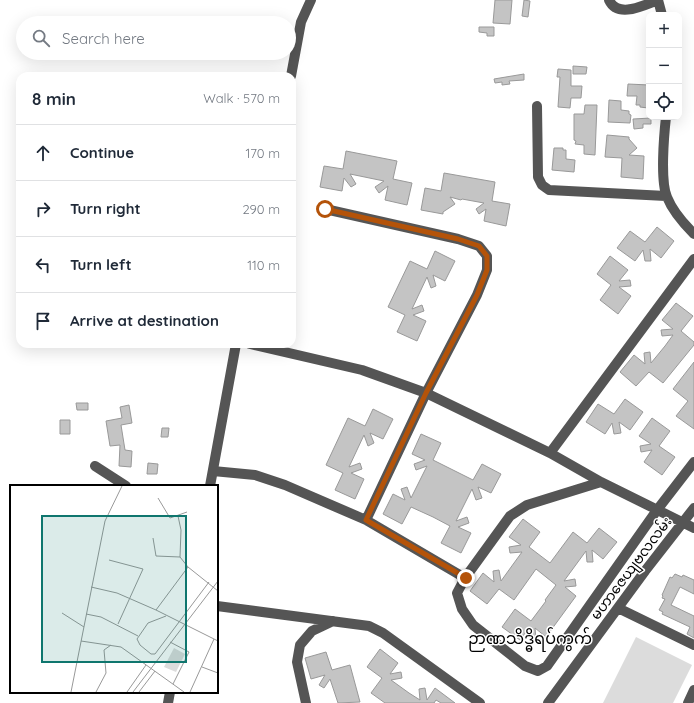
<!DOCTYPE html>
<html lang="en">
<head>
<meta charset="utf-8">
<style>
  body { margin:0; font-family:Quicksand,"Noto Sans Myanmar",sans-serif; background:#f2f2f3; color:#1f2937 }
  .controls { position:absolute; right:12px; top:12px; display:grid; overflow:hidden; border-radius:8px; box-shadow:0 4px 16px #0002 }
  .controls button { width:36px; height:36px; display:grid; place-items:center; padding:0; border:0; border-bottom:1px solid #e0e1e3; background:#fff; color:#1f2937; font:20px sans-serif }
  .stop { position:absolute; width:12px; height:12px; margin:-9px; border:3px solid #b45309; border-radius:50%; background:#fff }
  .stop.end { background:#b45309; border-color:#fff; box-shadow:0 1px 4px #0008 }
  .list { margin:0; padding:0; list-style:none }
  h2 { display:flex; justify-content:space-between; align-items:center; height:52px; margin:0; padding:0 16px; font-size:17px }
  h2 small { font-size:13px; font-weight:400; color:#747a83 }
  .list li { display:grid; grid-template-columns:26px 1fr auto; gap:12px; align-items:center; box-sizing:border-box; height:56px; padding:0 16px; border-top:1px solid #e0e1e3 }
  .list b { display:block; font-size:15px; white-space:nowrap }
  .list em { font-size:13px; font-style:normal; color:#747a83 }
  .icon { flex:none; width:22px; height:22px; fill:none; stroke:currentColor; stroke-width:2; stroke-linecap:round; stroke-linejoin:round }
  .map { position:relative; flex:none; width:694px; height:703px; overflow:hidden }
  .search { position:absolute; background:#fff; box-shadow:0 4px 16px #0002; left:16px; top:16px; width:280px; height:44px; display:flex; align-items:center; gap:10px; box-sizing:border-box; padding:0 14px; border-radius:22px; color:#747a83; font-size:15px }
  .panel { position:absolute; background:#fff; box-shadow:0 4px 16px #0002; left:16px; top:72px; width:280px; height:276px; border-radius:12px }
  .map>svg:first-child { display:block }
</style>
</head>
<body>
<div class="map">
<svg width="694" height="703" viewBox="0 0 694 703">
  <rect width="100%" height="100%" fill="#fff"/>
  <path fill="#dcdcdc" d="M636 637 692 665 673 703H603Z"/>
  <path fill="#c4c4c4" stroke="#999" d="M495 0H512L510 24 493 23Z
    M524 0 530 1 528 17 522 16Z
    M479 27H494V36H487V33L479 32Z
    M573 66 587 67 586 74H573Z
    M558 69 571 70V86H582L581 98H571L570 108 558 107 560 77H557Z
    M524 74V80L509 81 510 84 502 85V82L495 83 494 79Z
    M628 84 649 85 648 108 640 107V105H636L637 96H627Z
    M609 100 621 101V110L629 111V114L631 115 630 123 608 122Z
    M585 105H597L595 155 584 154V145L575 144 576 141 574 140V114H584Z
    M651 118V124H643V128L634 129 633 119Z
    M607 135 629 137V139L637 148 629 155 644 156 643 179 621 177 622 158 605 157Z
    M554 148H563V150H566V159L575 160 574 172 552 170Z
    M346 151 397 161 393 179 412 183 407 205 385 200 388 186 379 193 375 187 384 181 350 174 356 184 351 187 344 178 342 191 320 187 324 166 343 169Z
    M444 173 495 182 492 201 510 204 506 226 484 221 486 209 479 214 476 209 484 203 462 199 461 200 450 197 455 204 443 212V214L421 210 425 188 441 191Z
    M657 227 674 241 661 258 650 249 651 261H645L643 250 635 261 617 248 630 231 645 242Z
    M435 251 455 261 445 281 433 275 436 286 431 288 427 277 412 309 422 305 424 311 413 315 426 321 417 341 397 332 405 315 388 307 410 261 427 269Z
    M610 256 628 270 619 281 630 280 631 286 619 287 631 296 618 314 600 300 611 285 597 274Z
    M676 303 693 316 681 331 694 342V345L663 383 649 372 636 386 620 372 634 355 645 364 644 353 650 352 651 363 665 346 673 335 662 336 661 330 673 329 662 320Z
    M694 362V429L676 416 688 401 673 389Z
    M625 399 643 412 630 430 619 422 621 433 614 434 612 423 605 434 586 422 598 404 614 414Z
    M76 403H88V410H77Z
    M129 405 132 423 121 425 125 450 132 451 131 467 119 466 120 445 110 446 106 421 122 418 120 407Z
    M373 409 393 419 383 439 370 433 374 443 368 446 364 435 349 467 360 463 362 469 351 473 364 479 355 499 335 490 343 473 326 465 348 418 365 426Z
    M652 418 670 431 659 446 675 457 662 475 644 462 652 450 641 452 640 446 651 444 639 436Z
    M60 420H70V434H60Z
    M162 428H169L168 437H161Z
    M421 434 441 443 433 460 473 480 482 464 501 474 491 493 478 487 482 498 476 500 472 489 456 521 467 517 469 523 458 527 471 533 461 553 441 543 450 526 433 517 411 507 402 524 383 514 393 494 405 500 401 489 407 487 411 498 427 466 416 470 414 464 425 460 412 454Z
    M148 463 158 464 157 474H147Z
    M523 519 540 532 529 547 550 563 573 532 587 543 599 528 617 542 603 559 592 550 593 562H587L586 551 564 581 575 579 576 586 565 587 576 596 546 637 535 628 536 639 530 640 528 629 520 640 502 627 515 609 531 621 546 601 545 600 556 585 536 569 514 600 499 589 487 604 470 591 483 573 494 582 493 571 499 570 501 581 514 563 522 552 510 553 509 547 521 545 509 537Z
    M675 574 682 577 683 575 694 580V594L680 587 671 605 694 616V638L687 634 690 627 662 614 663 612 659 610 665 599 662 598 663 596 662 595 670 577 672 578Z
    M380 649 398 663 390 674 401 672 402 678 391 680 409 693 420 700 419 689 425 688 427 700 435 688 455 703H441L436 700 434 703H385L371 693 382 678 367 667Z
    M326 652 332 670 350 665 360 702 338 703 330 679 324 688 319 685 325 675 311 679 305 658Z"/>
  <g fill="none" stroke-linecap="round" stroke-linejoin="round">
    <path stroke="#555" stroke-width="10" d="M609 0C618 19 644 5 658 0
      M658 0 662 15
      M291 76 301 22 311 0
      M537 106 538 177 542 185 549 190 666 196
      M666 117C664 135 660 181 667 197 673 212 683 223 694 234
      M325 209 458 239 479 246 487 256V270L477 295 426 393 366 520
      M694 259 550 453 601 482 694 528
      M250 344 362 370 426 393 550 453
      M95 466 126 486
      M213 471 255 475 285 485 366 520 465 578
      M601 482 527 505 510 516 465 578 457 593 462 609 473 625 525 666 538 671 547 666 657 510 694 462
      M210 486 236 344
      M217 606 369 626 383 633 480 703
      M618 608 694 645
      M168 703 170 692
      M306 703 297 662 300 645 312 631 333 621
      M548 703 645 571 694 508
      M688 703 694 690"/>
  </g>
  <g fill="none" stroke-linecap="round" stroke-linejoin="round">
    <path stroke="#b45309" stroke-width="5" d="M325 209 458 239 479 246 487 256V270L477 295 426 393 366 520 466 578"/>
  </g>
  <g text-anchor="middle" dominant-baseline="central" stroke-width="3" stroke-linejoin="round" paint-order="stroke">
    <g font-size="14" fill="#000" stroke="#fff">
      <text transform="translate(631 568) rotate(-53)">မဟာဇေယျဗလလမ်း</text>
    </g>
    <g font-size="16" fill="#000" stroke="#fff">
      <text x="530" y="638">ဉာဏသိဒ္ဓိရပ်ကွက်</text>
    </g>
  </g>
  <g transform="translate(10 485)">
    <rect width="208" height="208" fill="#fff"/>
    <path d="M164 163 175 169 166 187 154 182Z" fill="#dcdcdc"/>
    <path fill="none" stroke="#999" stroke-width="1" d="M148 13 160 33 177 27M168 31 171 45 170 72 178 82M143 53 146 71 170 72M99 75 133 84 108 139M81 102 107 108 146 125M208 106 178 82 146 125 208 156M52 128 74 142M76 129 91 132 128 151M156 131 138 138 127 154 130 160 141 169H145L199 97M71 156 111 162 174 207M160 157 179 167 163 199M192 182 208 188M61 207 95 36 112 1M86 207 96 188 94 165 101 160M117 207 136 180M123 207 208 96M129 207 145 186M180 207 204 154"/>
    <path fill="#0f766e" fill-opacity="0.15" stroke="#0f766e" stroke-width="2" d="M32 31H176V177H32Z"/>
    <rect width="208" height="208" fill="none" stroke="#000" stroke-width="2"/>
  </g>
</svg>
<div class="controls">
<button>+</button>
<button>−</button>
<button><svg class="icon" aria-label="locate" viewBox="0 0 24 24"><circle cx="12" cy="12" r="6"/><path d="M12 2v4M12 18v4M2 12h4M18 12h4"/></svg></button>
</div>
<div class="stop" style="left:325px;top:209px"></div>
<div class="stop end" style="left:466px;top:578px"></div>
<div class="search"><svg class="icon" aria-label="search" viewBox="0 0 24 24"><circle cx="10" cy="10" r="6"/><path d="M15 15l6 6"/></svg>Search here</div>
<section class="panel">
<h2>8 min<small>Walk · 570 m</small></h2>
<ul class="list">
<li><svg class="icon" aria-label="ahead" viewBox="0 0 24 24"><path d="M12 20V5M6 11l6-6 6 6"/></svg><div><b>Continue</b></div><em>170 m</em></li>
<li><svg class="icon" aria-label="right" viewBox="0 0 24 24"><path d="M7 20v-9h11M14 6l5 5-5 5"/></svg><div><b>Turn right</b></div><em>290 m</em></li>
<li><svg class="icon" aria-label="left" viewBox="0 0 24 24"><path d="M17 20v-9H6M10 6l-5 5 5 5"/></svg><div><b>Turn left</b></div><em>110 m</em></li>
<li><svg class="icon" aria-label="arrive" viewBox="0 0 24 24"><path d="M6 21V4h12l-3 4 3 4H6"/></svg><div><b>Arrive at destination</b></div></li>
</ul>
</section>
</div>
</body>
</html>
